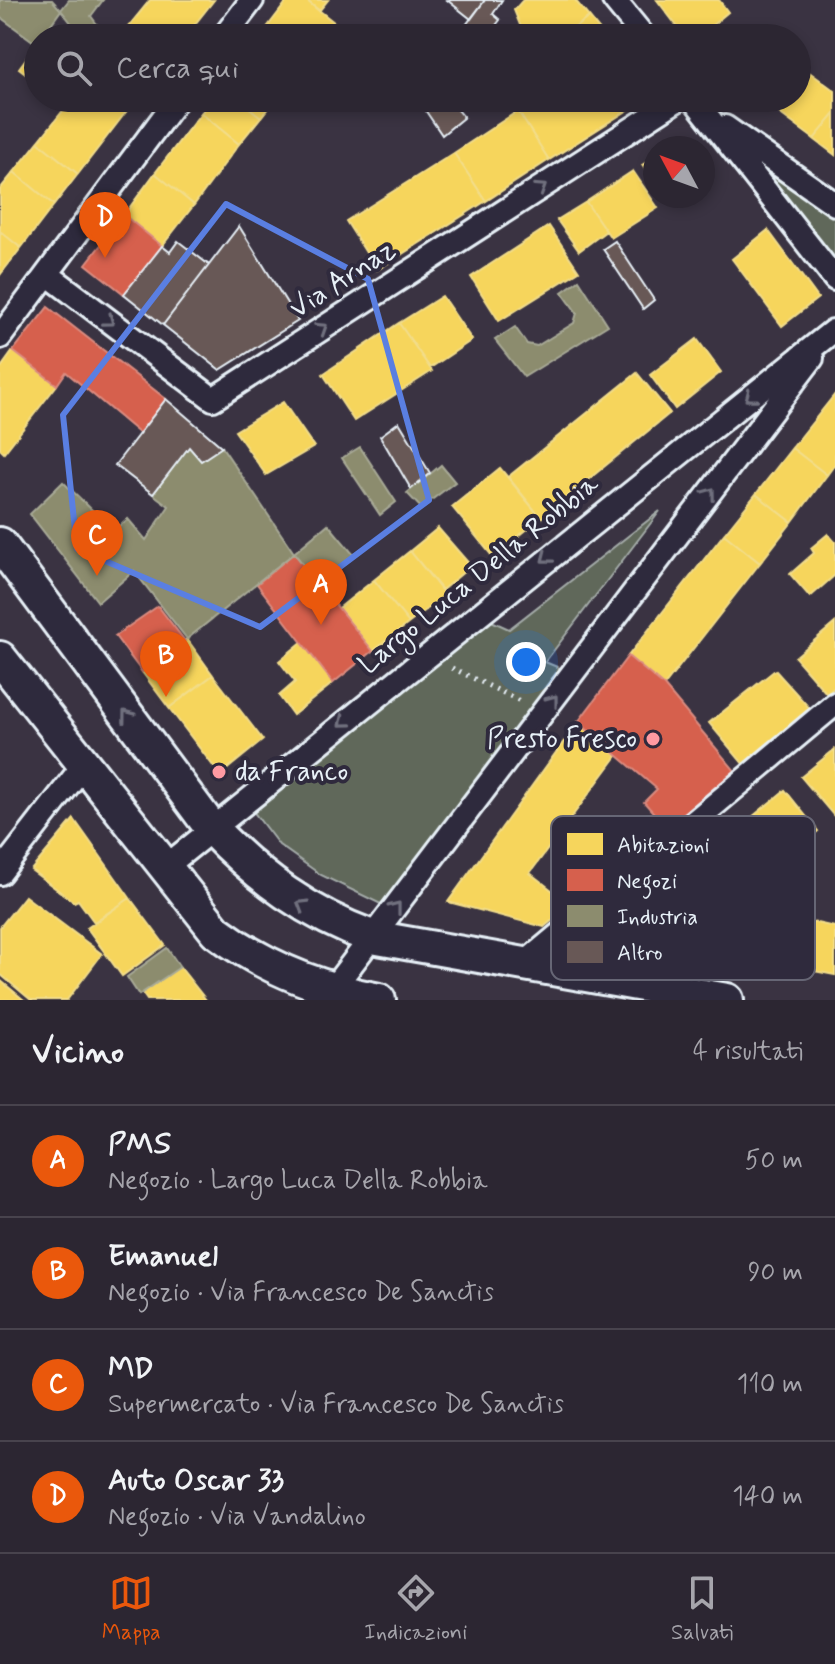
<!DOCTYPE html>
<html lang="it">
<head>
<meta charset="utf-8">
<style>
  body { margin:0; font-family:Mynerve,sans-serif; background:#38323e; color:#f1f3f6 }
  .compass { position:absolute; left:643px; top:136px; width:72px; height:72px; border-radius:50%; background:#2c2632; box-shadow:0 4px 12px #0003; rotate:311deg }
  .you { position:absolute; left:526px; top:662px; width:28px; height:28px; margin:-20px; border:6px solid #fff; border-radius:50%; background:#1a73e8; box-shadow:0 0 0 12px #1a73e833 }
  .badge { display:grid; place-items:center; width:52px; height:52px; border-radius:50%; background:#ea580c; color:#fff; font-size:26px; font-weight:700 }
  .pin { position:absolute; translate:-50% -66px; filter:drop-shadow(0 2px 4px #0008) }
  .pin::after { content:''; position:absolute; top:42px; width:28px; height:24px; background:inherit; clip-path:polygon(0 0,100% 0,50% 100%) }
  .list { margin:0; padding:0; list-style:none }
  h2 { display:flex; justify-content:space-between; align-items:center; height:104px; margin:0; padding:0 32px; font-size:34px }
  h2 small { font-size:26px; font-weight:400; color:#a6a5ac }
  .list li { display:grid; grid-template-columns:52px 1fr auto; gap:24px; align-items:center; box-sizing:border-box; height:112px; padding:0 32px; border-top:2px solid #48434d }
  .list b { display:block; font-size:30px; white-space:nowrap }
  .list p { margin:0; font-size:26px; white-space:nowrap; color:#a6a5ac }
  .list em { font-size:26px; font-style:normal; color:#a6a5ac }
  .icon { flex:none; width:44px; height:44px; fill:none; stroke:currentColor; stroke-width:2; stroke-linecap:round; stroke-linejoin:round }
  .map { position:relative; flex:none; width:835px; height:1000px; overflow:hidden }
  .search { position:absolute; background:#2c2632; box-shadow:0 4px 12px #0003; left:24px; right:24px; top:24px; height:88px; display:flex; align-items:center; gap:20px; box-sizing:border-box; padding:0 28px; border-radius:44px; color:#a6a5ac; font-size:30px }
  .sheet { height:552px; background:#2c2632 }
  nav { display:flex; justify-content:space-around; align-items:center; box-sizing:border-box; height:112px; border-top:2px solid #48434d; background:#2c2632; font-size:22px; color:#a6a5ac }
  nav a { display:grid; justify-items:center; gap:4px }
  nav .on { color:#ea580c }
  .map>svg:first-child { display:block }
</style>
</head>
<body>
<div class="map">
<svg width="835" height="1000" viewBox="0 0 835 1000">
  <rect width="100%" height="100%" fill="#3a3342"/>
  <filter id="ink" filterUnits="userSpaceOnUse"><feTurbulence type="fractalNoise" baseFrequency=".0125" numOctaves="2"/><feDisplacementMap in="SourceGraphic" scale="16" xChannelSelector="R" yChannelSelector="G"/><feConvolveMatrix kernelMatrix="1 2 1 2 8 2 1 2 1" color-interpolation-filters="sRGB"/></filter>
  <g filter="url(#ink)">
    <path fill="#61675a" stroke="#a4aca9" stroke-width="2" d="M778 164 835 204V279L760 184Z
      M660 511 545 662 574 674 393 910 321 875 279 845 246 802 476 614 509 629Z"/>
    <path fill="#f6d55c" stroke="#f2dd8b" stroke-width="2" d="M150 0H214L184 38H119Z
      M288 0H306L335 23 323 38H259Z
      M306 0H328L319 11Z
      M523 0H575L589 17 561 38H531L520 25 514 10Z
      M657 0H719L728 12 697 38H686Z
      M589 17 606 38H561Z
      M748 26 764 38H733Z
      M38 42V83L19 68Z
      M797 63 835 91V114L814 139 759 98H797Z
      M73 98 136 99 78 174 38 142Z
      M213 98H237L261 117 239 144 201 113Z
      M237 98H276L261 117Z
      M538 98H647L549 160 518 111Z
      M518 111 549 160 486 201 454 153Z
      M201 113 239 144 194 205 155 173Z
      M835 114V155L814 139Z
      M686 137 695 148H668Z
      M38 142 78 174 54 205 14 172Z
      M454 153 486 201 377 270 346 221Z
      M655 157V183L642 165Z
      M633 171 658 208 611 238 586 202Z
      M14 172 54 205 21 248 0 231V189Z
      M155 173 194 205 162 246 124 215Z
      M586 202 606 231 579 251 557 220Z
      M549 226 579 271 499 321 471 277Z
      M768 230 818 298 782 326 732 259Z
      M0 231 21 248 0 275Z
      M442 296 472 340 430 368 399 323Z
      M399 323 432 371 354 421 323 374Z
      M697 339 721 372 675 409 650 375Z
      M13 351 57 385 4 453 0 449V369Z
      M637 373 670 413 541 518 508 477Z
      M835 394V464L827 475 792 448Z
      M283 402 314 447 266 475 235 431Z
      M792 448 827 475 792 522 756 494Z
      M500 468 541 518 493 557 452 507Z
      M756 494 792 522 760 563 724 534Z
      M438 528 471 566 442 590 410 551Z
      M724 534 760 563 664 686 628 656Z
      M828 534 835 542V575L810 597 790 574 814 553 811 548Z
      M410 551 445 595 409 623 374 580Z
      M374 580 409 623 373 651 339 608Z
      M835 623V687L827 694 795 657Z
      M187 639 213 675 169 708 142 672Z
      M302 642 333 683 293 715 279 696 295 682 279 661Z
      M775 670 812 711 745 766 709 723Z
      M213 675 263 740 220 775 169 708Z
      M578 722 617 756 530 873 571 905 544 927 448 902Z
      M835 749V815L834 816 801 777Z
      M785 790 818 831 785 858 751 818Z
      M74 819 130 898 94 922 78 900 74 902 31 870Z
      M25 896 102 954 67 1000H31L0 974V927Z
      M130 898 165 945 122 976 87 928Z
      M744 907 835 927V975L731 955Z
      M180 967 206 1000H147L142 993Z
      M0 980 24 1000H0Z"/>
    <path fill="#d6604d" stroke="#db8c80" stroke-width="2" d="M124 215 162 246 124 294 86 264Z
      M48 307 166 399 139 433 66 372 57 385 13 351Z
      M294 553 373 651 333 683 257 584Z
      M158 606 185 641 142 672 115 636Z
      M628 656 664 686 736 772 667 828 644 802 657 789 578 722Z"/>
    <path fill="#8c8c6e" stroke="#a8aa97" stroke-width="2" d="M0 0H52L61 10 37 44 0 17Z
      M69 0H103L91 16 107 38H83L61 10Z
      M579 280 608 325 524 377 495 340 515 327 527 344 537 346 574 323 577 313 562 292Z
      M189 447 201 461 222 447 294 553 187 639 134 571 98 602 30 514 63 482 114 531 128 519 146 540 169 506 153 494Z
      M360 447 396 502 380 515 342 458Z
      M441 465 455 482 421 508 407 493Z
      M328 524 354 555 319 584 294 553Z
      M167 948 180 967 139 995 127 977Z"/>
    <path fill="#685856" stroke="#e8f1f8" stroke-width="2" d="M447 0H485L471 19Z
      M485 0H502L493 14 500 20 486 38H456Z
      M417 98H448L464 117 442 135Z
      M239 226 298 321 220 370 163 325Z
      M178 241 209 265 163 325 124 294 162 246 170 252Z
      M615 241 654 300 643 309 603 249Z
      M166 399 222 447 201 461 189 447 153 494 115 465Z
      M399 422 430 473 411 489 380 436Z"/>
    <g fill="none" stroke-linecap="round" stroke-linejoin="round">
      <defs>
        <path id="minor" d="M614 0 645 38
          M223 38 252 0
          M693 98 835 279
          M725 127 835 204
          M47 274 213 399 680 98
          M0 337 178 98
          M164 868 833 331
          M0 873 83 766
          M524 964 835 704
          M325 999 812 358"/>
        <path id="secondary" d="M0 544 212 829C259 878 308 914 372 937L727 1000
          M0 658 216 931C265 968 320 989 379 1000"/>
      </defs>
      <use href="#minor" stroke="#e8f1f8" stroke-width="28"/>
      <use href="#secondary" stroke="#e8f1f8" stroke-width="38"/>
      <path stroke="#e8f1f8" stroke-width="5" stroke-dasharray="2 6" stroke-linecap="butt" d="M452 668 522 702"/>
      <use href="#minor" stroke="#2f2a3d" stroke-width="22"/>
      <use href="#secondary" stroke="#2f2a3d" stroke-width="32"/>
    </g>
    <defs><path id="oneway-chevron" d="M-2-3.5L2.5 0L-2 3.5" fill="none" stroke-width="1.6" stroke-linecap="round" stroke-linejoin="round" transform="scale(2)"/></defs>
    <g stroke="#70707e">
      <use href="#oneway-chevron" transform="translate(541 188) rotate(-33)"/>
      <use href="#oneway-chevron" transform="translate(109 321) rotate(37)"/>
      <use href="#oneway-chevron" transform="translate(322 328) rotate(-33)"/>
      <use href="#oneway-chevron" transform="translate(750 397) rotate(142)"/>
      <use href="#oneway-chevron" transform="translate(710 493) rotate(-53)"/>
      <use href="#oneway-chevron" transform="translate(546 558) rotate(142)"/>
      <use href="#oneway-chevron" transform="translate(553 700) rotate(-52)"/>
      <use href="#oneway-chevron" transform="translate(127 715) rotate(-127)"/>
      <use href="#oneway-chevron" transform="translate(344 722) rotate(141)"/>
      <use href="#oneway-chevron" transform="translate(302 905) rotate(-149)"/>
      <use href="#oneway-chevron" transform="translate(396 907) rotate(-52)"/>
    </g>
  </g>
  <path fill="none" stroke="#5a7fe2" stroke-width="6" stroke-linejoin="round" d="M226 204 368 279 429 500 260 627 77 549 63 415Z"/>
  <g fill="#ff9aa2" stroke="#2f2a3d" stroke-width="3">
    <circle cx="653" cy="739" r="8"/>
    <circle cx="219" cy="772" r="8"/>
  </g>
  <g text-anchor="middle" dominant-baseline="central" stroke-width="8" stroke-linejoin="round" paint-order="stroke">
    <g font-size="28" fill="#e8f1f8" stroke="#2f2a3d">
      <text transform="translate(343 280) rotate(-33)">Via Arnaz</text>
      <text transform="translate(479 575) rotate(-39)">Largo Luca Della Robbia</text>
    </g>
    <g font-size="28" fill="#e8f1f8" stroke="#2f2a3d" text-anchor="end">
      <text x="637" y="739">Presto Fresco</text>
      <text x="235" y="772" text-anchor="start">da Franco</text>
    </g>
  </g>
  <rect x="551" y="816" width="264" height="164" rx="12" fill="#2f2a3d" stroke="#666675" stroke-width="2"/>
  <rect x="567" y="833" width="36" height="22" fill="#f6d55c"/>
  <rect x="567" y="869" width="36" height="22" fill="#d6604d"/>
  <rect x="567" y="905" width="36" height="22" fill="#8c8c6e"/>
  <rect x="567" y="941" width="36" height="22" fill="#685856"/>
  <g font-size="22" fill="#e8f1f8">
    <text x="617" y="852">Abitazioni</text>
    <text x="617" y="888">Negozi</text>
    <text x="617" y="924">Industria</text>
    <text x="617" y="960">Altro</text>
  </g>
</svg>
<svg class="compass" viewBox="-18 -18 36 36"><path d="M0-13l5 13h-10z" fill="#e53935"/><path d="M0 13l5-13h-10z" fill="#a6a5ac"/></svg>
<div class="you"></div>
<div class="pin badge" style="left:321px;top:625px">A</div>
<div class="pin badge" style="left:166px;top:697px">B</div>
<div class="pin badge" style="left:97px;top:576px">C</div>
<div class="pin badge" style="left:105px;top:258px">D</div>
<div class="search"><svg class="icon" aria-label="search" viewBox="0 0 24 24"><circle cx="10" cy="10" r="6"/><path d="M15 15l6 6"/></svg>Cerca qui</div>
</div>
<section class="sheet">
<h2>Vicino<small>4 risultati</small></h2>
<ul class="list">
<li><span class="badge">A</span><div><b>PMS</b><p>Negozio · Largo Luca Della Robbia</p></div><em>50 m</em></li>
<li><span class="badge">B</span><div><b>Emanuel</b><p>Negozio · Via Francesco De Sanctis</p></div><em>90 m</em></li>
<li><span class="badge">C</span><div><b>MD</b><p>Supermercato · Via Francesco De Sanctis</p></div><em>110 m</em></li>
<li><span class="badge">D</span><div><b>Auto Oscar 33</b><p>Negozio · Via Vandalino</p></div><em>140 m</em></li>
</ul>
</section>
<nav>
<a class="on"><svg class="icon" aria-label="map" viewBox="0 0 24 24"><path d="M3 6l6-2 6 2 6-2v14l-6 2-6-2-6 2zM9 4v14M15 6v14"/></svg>Mappa</a>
<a><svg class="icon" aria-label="directions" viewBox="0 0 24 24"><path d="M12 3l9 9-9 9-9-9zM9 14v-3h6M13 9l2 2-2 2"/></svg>Indicazioni</a>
<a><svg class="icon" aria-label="saved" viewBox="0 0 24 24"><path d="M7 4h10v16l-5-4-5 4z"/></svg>Salvati</a>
</nav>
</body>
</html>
